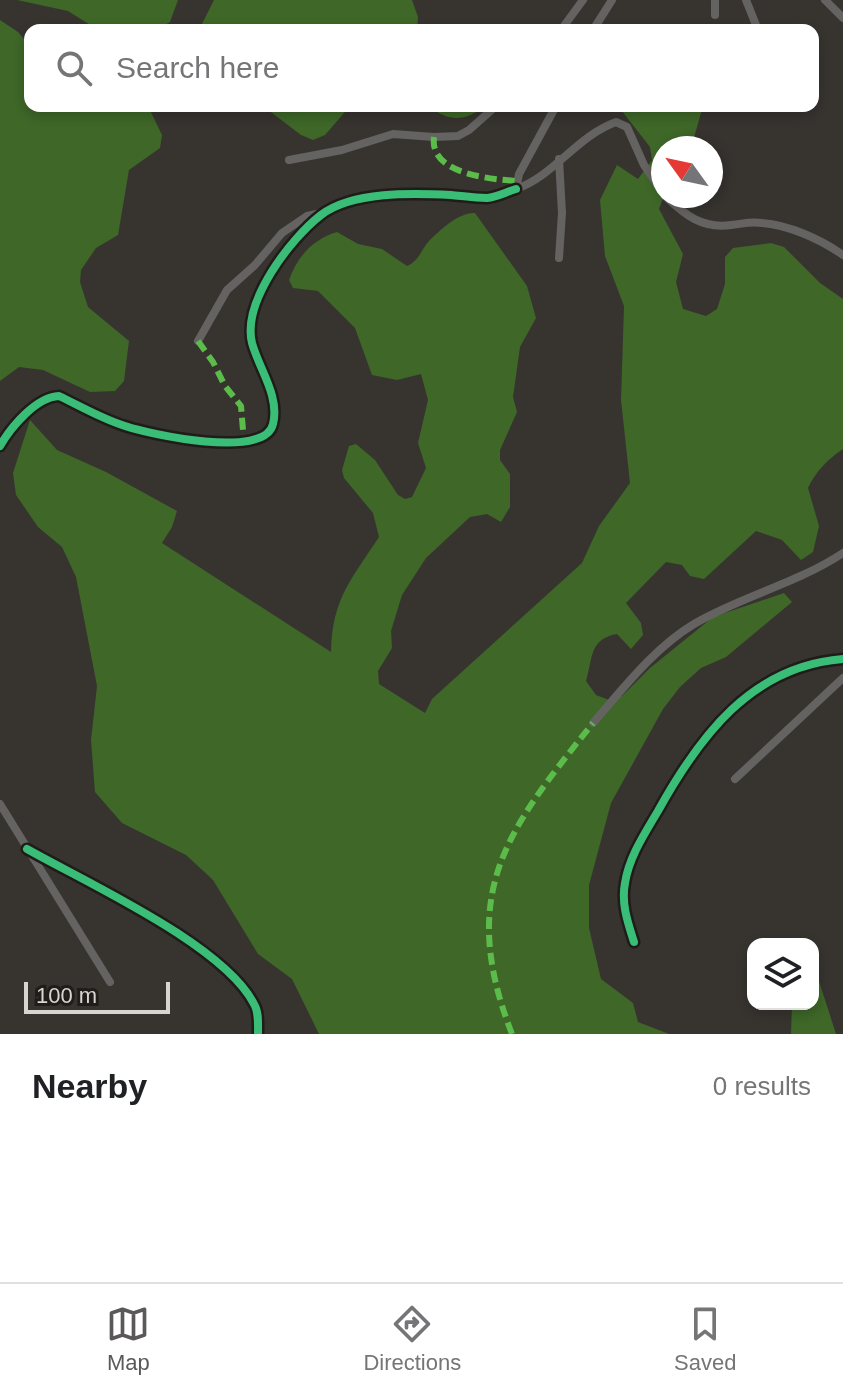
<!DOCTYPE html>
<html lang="en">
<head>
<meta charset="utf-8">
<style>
  body { margin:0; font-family:Arial,sans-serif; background:#f2f2f2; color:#202124 }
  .controls { position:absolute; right:24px; bottom:24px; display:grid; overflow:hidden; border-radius:16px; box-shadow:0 4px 12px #0003 }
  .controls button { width:72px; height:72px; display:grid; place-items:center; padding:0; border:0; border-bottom:2px solid #e0e0e0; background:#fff; color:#202124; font:40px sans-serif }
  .compass { position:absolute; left:651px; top:136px; width:72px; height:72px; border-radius:50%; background:#fff; box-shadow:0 4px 12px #0003; rotate:303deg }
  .scale { position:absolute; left:24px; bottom:20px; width:146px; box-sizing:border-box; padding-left:8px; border:4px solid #d8d4d0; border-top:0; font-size:22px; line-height:28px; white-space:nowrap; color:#d8d4d0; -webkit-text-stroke:6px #1f1c19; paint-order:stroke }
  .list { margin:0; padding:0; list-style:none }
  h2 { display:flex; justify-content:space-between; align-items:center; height:104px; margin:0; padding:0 32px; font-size:34px }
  h2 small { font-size:26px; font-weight:400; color:#757577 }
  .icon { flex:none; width:44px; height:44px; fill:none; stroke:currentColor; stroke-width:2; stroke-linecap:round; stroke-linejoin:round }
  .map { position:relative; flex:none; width:843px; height:1034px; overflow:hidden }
  .search { position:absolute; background:#fff; box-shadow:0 4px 12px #0003; left:24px; right:24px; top:24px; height:88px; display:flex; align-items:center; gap:20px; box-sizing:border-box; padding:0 28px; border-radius:16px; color:#757577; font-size:30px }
  .sheet { height:248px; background:#fff }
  nav { display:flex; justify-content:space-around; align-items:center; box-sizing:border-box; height:112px; border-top:2px solid #e0e0e0; background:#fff; font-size:22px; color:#757577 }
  nav a { display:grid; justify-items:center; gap:4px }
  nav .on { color:#5a5858 }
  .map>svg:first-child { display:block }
</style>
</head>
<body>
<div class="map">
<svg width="843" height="1034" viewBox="0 0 843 1034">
  <rect width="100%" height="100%" fill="#373430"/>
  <path fill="#3e6728" d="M17 0H178L170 22 156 30H98L68 11Z
    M214 0H412L418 17 417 30H199Z
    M0 20 18 32 30 46V106H148L162 135 160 148 129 170 118 235 96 248 81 270 80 282 88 307 129 341 124 381 115 391 90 392 43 370 19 367 0 381Z
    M263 106H350L325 135 313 140 301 135Z
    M428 106H486C464 121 451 123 428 106Z
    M618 106H703L691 148H663L664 196 659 209 683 254 676 282 683 309 706 316 717 309 725 284V257L733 248 771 243 784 247 820 283 843 299V449C828 459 816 471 808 488L819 526 813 552 801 560 782 540 756 531 704 579 690 576 682 565 666 562 626 603 641 623 643 635 631 649 617 634C589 639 593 658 586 681L596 695 609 700 622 696 650 668 713 617 784 593 792 602 726 657 701 668 680 687 663 709 611 803 589 885V928L601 979 633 1003 638 1022 669 1034H319L292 979 258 954 213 880 186 855 122 823 95 792 91 740 97 686 76 577 62 547 38 527 16 495 13 473 30 420 57 450 106 472 177 511 172 527 162 543 331 652C332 599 351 580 379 537L373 513 344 478 342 470 349 446 356 444 375 460 398 495 405 499 412 497 426 468 418 443 428 400 421 374 397 380 372 375 355 328 318 291 293 288 289 280C297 257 313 239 337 232L358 244 382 249 407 266C419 261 421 250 429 241 440 230 459 212 475 213L527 286 536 318 520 347 513 397 517 412 500 450V460L510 474V507L501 522 487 514 470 517 426 558 402 595 391 631 392 648 378 671 379 684 425 713 432 699 582 563 599 526 630 483 621 400 624 306 605 256 600 200 617 165 638 179 652 160 650 147Z
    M813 974 818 978 836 1034H791L792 1004H813Z"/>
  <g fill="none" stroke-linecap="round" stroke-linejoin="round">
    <path stroke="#646361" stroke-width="8" d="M715 0V15
      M746 0 758 30
      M825 0 843 18
      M561 30 583 0
      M593 30 612 0
      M556 106 519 174 516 189C554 176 577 136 616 122L627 127 644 165 663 193
      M559 159 562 213 559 258
      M289 160 342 150 393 134 434 137 458 136 469 130 496 106
      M665 196C685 215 702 229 731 225 741 224 751 221 762 223 789 225 820 239 843 255
      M198 341 227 290 255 265 282 233 307 216 321 213
      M0 446C11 427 36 397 59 396 80 406 102 419 125 426 149 434 265 460 273 424 280 396 259 369 252 343 242 302 290 239 321 215 352 191 413 193 451 195 462 196 475 198 487 198 497 197 506 192 516 189
      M593 723C623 689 654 648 694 624 742 596 796 584 843 553
      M735 779 843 678
      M0 804 110 982
      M27 849C87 883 224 945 254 1004 259 1012 258 1024 258 1034
      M634 942C628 923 621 904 625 883 629 857 645 833 658 811 699 737 751 666 843 659"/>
    <path stroke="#5cbc4b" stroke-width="6" stroke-dasharray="12 6" stroke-linecap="butt" d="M434 137C429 174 490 179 516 181
      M198 341 213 362 225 386 241 406 244 442
      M512 1034C457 893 507 830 593 723"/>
    <defs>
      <path id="cycleway" d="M0 446C11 427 36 397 59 396 80 406 102 419 125 426 149 434 265 460 273 424 280 396 259 369 252 343 242 302 290 239 321 215 352 191 413 193 451 195 462 196 475 198 487 198 497 197 506 192 516 189
        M27 849C87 883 224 945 254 1004 259 1012 258 1024 258 1034
        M634 942C628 923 621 904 625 883 629 857 645 833 658 811 699 737 751 666 843 659"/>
    </defs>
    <use href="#cycleway" stroke="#1f1c19" stroke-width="13"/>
    <use href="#cycleway" stroke="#3abd76" stroke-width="8"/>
  </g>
</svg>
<div class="controls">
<button><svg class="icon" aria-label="layers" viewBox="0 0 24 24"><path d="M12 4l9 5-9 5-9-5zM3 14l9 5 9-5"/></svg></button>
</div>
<svg class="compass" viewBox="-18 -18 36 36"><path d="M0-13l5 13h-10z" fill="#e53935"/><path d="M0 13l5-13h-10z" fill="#757577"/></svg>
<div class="scale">100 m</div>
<div class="search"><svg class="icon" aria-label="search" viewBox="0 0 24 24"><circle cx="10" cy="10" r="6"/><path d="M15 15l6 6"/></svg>Search here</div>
</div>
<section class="sheet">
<h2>Nearby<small>0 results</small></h2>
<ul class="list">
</ul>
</section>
<nav>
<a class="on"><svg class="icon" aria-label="map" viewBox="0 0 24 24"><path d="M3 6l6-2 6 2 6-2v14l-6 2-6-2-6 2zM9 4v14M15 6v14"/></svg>Map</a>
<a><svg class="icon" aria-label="directions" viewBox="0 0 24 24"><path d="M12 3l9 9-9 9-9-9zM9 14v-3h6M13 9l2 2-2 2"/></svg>Directions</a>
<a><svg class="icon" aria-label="saved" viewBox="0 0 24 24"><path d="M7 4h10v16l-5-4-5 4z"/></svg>Saved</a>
</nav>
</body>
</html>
